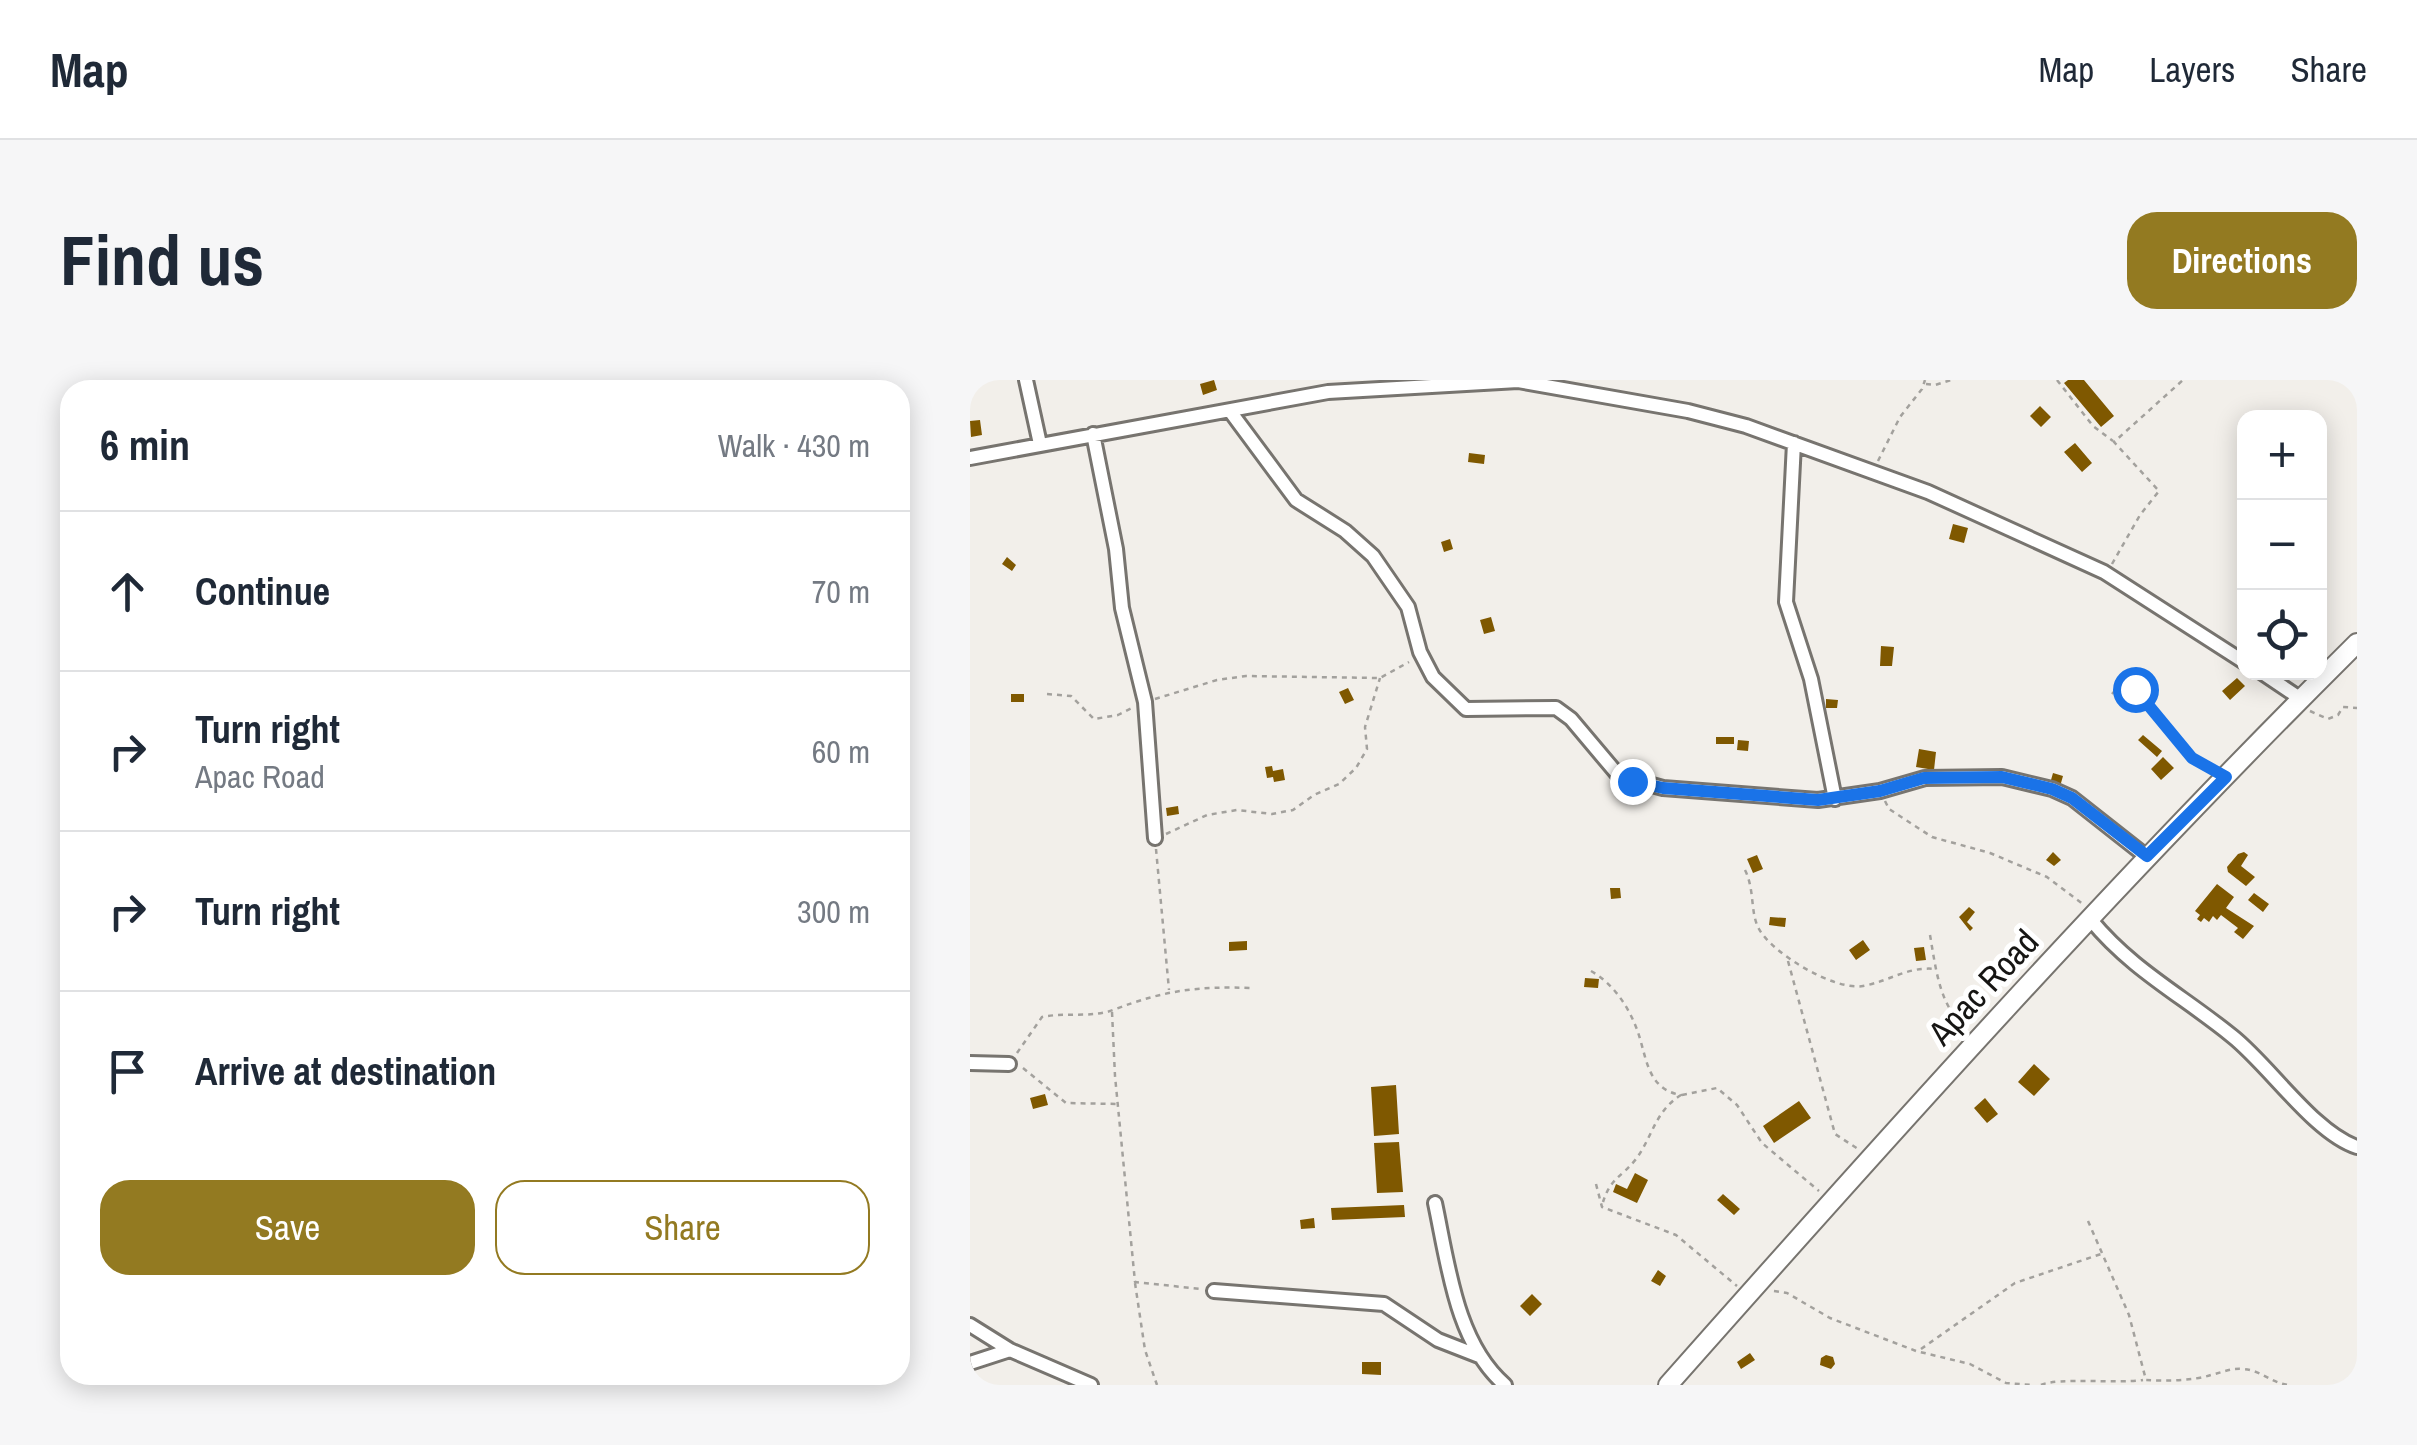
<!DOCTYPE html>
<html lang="en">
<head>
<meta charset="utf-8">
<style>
  body { margin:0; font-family:"Archivo Narrow",sans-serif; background:#f6f6f7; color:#1f2937 }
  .controls { position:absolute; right:30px; top:30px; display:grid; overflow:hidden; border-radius:20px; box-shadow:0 5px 25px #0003 }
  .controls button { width:90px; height:90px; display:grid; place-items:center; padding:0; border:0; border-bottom:2px solid #e0e1e3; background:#fff; color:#1f2937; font:50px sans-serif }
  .stop { position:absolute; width:30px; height:30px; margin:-22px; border:8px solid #1a73e8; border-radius:50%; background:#fff }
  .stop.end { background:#1a73e8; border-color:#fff; box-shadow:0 2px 10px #0008 }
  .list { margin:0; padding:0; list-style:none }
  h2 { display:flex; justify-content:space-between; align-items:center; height:130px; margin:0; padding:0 40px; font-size:42px }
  h2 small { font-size:32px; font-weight:400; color:#747a83 }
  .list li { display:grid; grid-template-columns:65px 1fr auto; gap:30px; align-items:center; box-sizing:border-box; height:160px; padding:0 40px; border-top:2px solid #e0e1e3 }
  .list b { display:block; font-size:38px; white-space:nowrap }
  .list p { margin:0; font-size:32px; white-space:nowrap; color:#747a83 }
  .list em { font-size:32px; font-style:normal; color:#747a83 }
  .actions { display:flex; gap:20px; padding:30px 40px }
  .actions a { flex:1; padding:22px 0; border:2px solid #937a21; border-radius:30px; text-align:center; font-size:35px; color:#937a21 }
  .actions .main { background:#937a21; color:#fff }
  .icon { flex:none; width:55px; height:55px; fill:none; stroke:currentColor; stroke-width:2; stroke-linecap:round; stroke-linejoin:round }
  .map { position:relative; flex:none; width:1387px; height:1005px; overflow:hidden; border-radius:30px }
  header { display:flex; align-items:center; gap:60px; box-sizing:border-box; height:140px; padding:0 50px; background:#fff; border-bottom:2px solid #e0e1e3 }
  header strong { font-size:48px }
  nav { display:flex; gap:55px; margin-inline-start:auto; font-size:35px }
  .intro { display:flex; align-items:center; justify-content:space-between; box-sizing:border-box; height:240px; padding:0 60px }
  h1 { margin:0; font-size:70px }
  .button { padding:25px 45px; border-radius:30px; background:#937a21; color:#fff; font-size:35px; font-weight:700 }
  main { display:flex; gap:60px; padding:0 60px }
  aside { flex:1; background:#fff; border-radius:30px; box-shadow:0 5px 25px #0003 }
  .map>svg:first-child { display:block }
</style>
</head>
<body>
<header>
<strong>Map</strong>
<nav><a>Map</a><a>Layers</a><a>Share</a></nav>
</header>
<div class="intro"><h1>Find us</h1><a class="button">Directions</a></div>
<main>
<aside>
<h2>6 min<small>Walk · 430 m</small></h2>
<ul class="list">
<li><svg class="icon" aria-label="ahead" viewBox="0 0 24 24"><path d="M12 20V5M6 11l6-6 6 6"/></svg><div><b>Continue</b></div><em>70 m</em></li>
<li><svg class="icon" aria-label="right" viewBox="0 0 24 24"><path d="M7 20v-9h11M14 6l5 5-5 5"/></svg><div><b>Turn right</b><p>Apac Road</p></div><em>60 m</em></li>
<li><svg class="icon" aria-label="right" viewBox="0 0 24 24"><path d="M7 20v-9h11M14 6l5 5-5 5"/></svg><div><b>Turn right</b></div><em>300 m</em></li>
<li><svg class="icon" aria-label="arrive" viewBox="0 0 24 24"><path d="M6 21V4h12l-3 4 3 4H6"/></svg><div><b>Arrive at destination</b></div></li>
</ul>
<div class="actions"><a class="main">Save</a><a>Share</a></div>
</aside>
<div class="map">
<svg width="1387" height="1005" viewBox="0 0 1387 1005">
  <rect width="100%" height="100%" fill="#f2efea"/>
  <path fill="#7f5800" d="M244 0 247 10 233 15 230 4Z
    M1098 0H1114L1144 36 1131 47 1094 3Z
    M1070 26 1081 37 1071 47 1060 36Z
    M10 40 12 55 1 57 0 41Z
    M1105 63 1122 83 1112 92 1094 72Z
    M499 73 515 75 514 84 498 82Z
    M983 144 998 148 994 163 979 159Z
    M480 159 483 169 474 172 471 162Z
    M37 177 46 185 42 191 32 184Z
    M521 237 525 251 514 254 510 240Z
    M911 266 924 267 922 286H910Z
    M1267 298 1275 306 1260 320 1252 311Z
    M378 308 384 320 375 324 369 312Z
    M41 314H54V322H41Z
    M856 319 868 320 867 328H856Z
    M1173 355 1192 371 1187 377 1168 360Z
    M746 357H764V364H746Z
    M768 360 779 361 778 371 767 370Z
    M949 369 966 372 964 390 946 387Z
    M1193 377 1204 388 1191 400 1181 389Z
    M302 386 303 391 313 389 315 400 304 402 303 397 297 398 295 387Z
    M1083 393 1093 396 1089 410 1079 407Z
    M208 426 209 434 197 436 196 428Z
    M1083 472 1091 480 1084 486 1076 480Z
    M1274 472 1278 475 1271 486 1285 497 1276 506 1258 492 1257 487 1268 474Z
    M787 475 793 489 783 493 777 479Z
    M1247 504 1264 517 1256 528 1284 546 1273 559 1264 552 1268 548 1251 535 1247 540 1243 536 1239 542 1234 538 1231 542 1227 539 1230 535 1225 531Z
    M640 508H650L651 518 641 519Z
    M1284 513 1299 524 1293 532 1278 520Z
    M999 527 1005 532 997 542 1003 548 1000 551 989 537Z
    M800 537 816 538 815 547 799 545Z
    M893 560 900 570 886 580 879 570Z
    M277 561V570L259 571V562Z
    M954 567 956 580 946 581 944 568Z
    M615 598 629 599 628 608 614 607Z
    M1064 684 1080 699 1064 716 1048 702Z
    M426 705 429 754 404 756 401 707Z
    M75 714 78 725 63 729 60 718Z
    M1015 718 1028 734 1017 743 1004 728Z
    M829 721 841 738 804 763 793 746Z
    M429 762 433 812 407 813 404 763Z
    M665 793 678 800 667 823 643 812 646 804 657 809Z
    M753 814 770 829 764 835 747 820Z
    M434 825 435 837 362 840 361 828Z
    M344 838 345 848 331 849 330 840Z
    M688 890 696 896 690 906 681 901Z
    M562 914 572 924 560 936 550 926Z
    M780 973 785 980 771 989 767 982Z
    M856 975 863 977 865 984 861 989 850 985 851 978Z
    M392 982H411V995L392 994Z"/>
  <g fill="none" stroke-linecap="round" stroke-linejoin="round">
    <defs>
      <path id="minor" d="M56 0 70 64
        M260 31 326 120 375 151 403 176 438 227 450 272 463 297 496 329 586 328 601 339 649 396 693 408 848 420 910 411 955 398 1032 397 1082 409 1102 418 1177 477
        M123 54 146 169 152 228 175 322 185 458
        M824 63 816 222 841 299 865 419
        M0 78 358 12 548 1 718 31 776 46 958 112 1134 192 1274 282
        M1291 292 1331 319
        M1121 540C1162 590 1213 616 1262 656 1299 685 1344 753 1387 767
        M0 683 39 684
        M465 823C478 884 486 963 535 1005
        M244 911 414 924 468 960 509 976
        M0 945 40 970 121 1005
        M0 983 40 970"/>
      <path id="secondary" d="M698 1005C922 752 1147 501 1387 263"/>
    </defs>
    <use href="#minor" stroke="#77746f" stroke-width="18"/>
    <use href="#secondary" stroke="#77746f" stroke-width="22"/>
    <path stroke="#a3a19d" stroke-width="2.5" stroke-dasharray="5 5" stroke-linecap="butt" d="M1087 0 1123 46 1143 61
      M956 4 965 5 981 0
      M908 81 930 37 952 9 955 0
      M1142 184 1170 135 1189 111 1144 62 1213 0
      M77 314 101 316 124 339 148 335 164 327
      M1142 314 1149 306 1165 309 1173 316 1222 378 1241 389
      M185 319 247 300 276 296 410 298 439 282
      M1340 331 1358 339 1368 335 1373 327 1387 328
      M915 421 919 429 962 457 1020 473 1077 497 1113 524
      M196 454 237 435 267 430 302 434 323 430 344 415 369 404 386 388 397 369 395 347 410 298
      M186 469 199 610
      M775 490C785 510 780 533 789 549 802 573 864 611 893 606 920 601 938 586 966 589
      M960 555C966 589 969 625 996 649
      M818 581 865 754 888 769
      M621 591C642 603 657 624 666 647 677 674 675 709 711 715 685 731 683 756 666 779 651 798 641 797 633 822
      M142 632 145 696 165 902 231 909
      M47 673 72 637C95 632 123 638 143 630 195 610 228 606 283 608
      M53 688 96 723 148 724
      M712 715 747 708 767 725 792 763 849 811
      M626 804 632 827 706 855 767 906
      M1118 841 1159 935 1176 1000C1196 1001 1222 1001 1241 995 1253 992 1261 988 1273 989 1291 990 1301 1003 1319 1005
      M165 903 175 970 187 1005
      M804 911 817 913 860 938 946 971 1000 984 1036 1003 1062 1005
      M951 969 1045 903 1131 874
      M1071 1005C1088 997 1148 1004 1173 1000"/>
    <use href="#minor" stroke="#fff" stroke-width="12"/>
    <use href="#secondary" stroke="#fff" stroke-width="18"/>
  </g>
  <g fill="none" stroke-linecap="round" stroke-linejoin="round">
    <path stroke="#1a73e8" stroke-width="12" d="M662 401 693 408 848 420 910 411 954 398 1032 397 1082 409 1102 418 1177 476 1256 397 1222 378 1165 309"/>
  </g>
  <g text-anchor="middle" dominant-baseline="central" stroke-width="10" stroke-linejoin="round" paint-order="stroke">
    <g font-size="35" fill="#161513" stroke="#fff">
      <text transform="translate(1013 607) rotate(-47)">Apac Road</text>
    </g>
  </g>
</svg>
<div class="controls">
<button>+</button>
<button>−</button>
<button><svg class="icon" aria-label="locate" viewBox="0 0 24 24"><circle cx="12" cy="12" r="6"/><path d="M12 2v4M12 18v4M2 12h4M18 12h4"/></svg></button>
</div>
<div class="stop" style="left:1165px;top:309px"></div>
<div class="stop end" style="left:662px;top:401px"></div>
</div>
</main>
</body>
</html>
